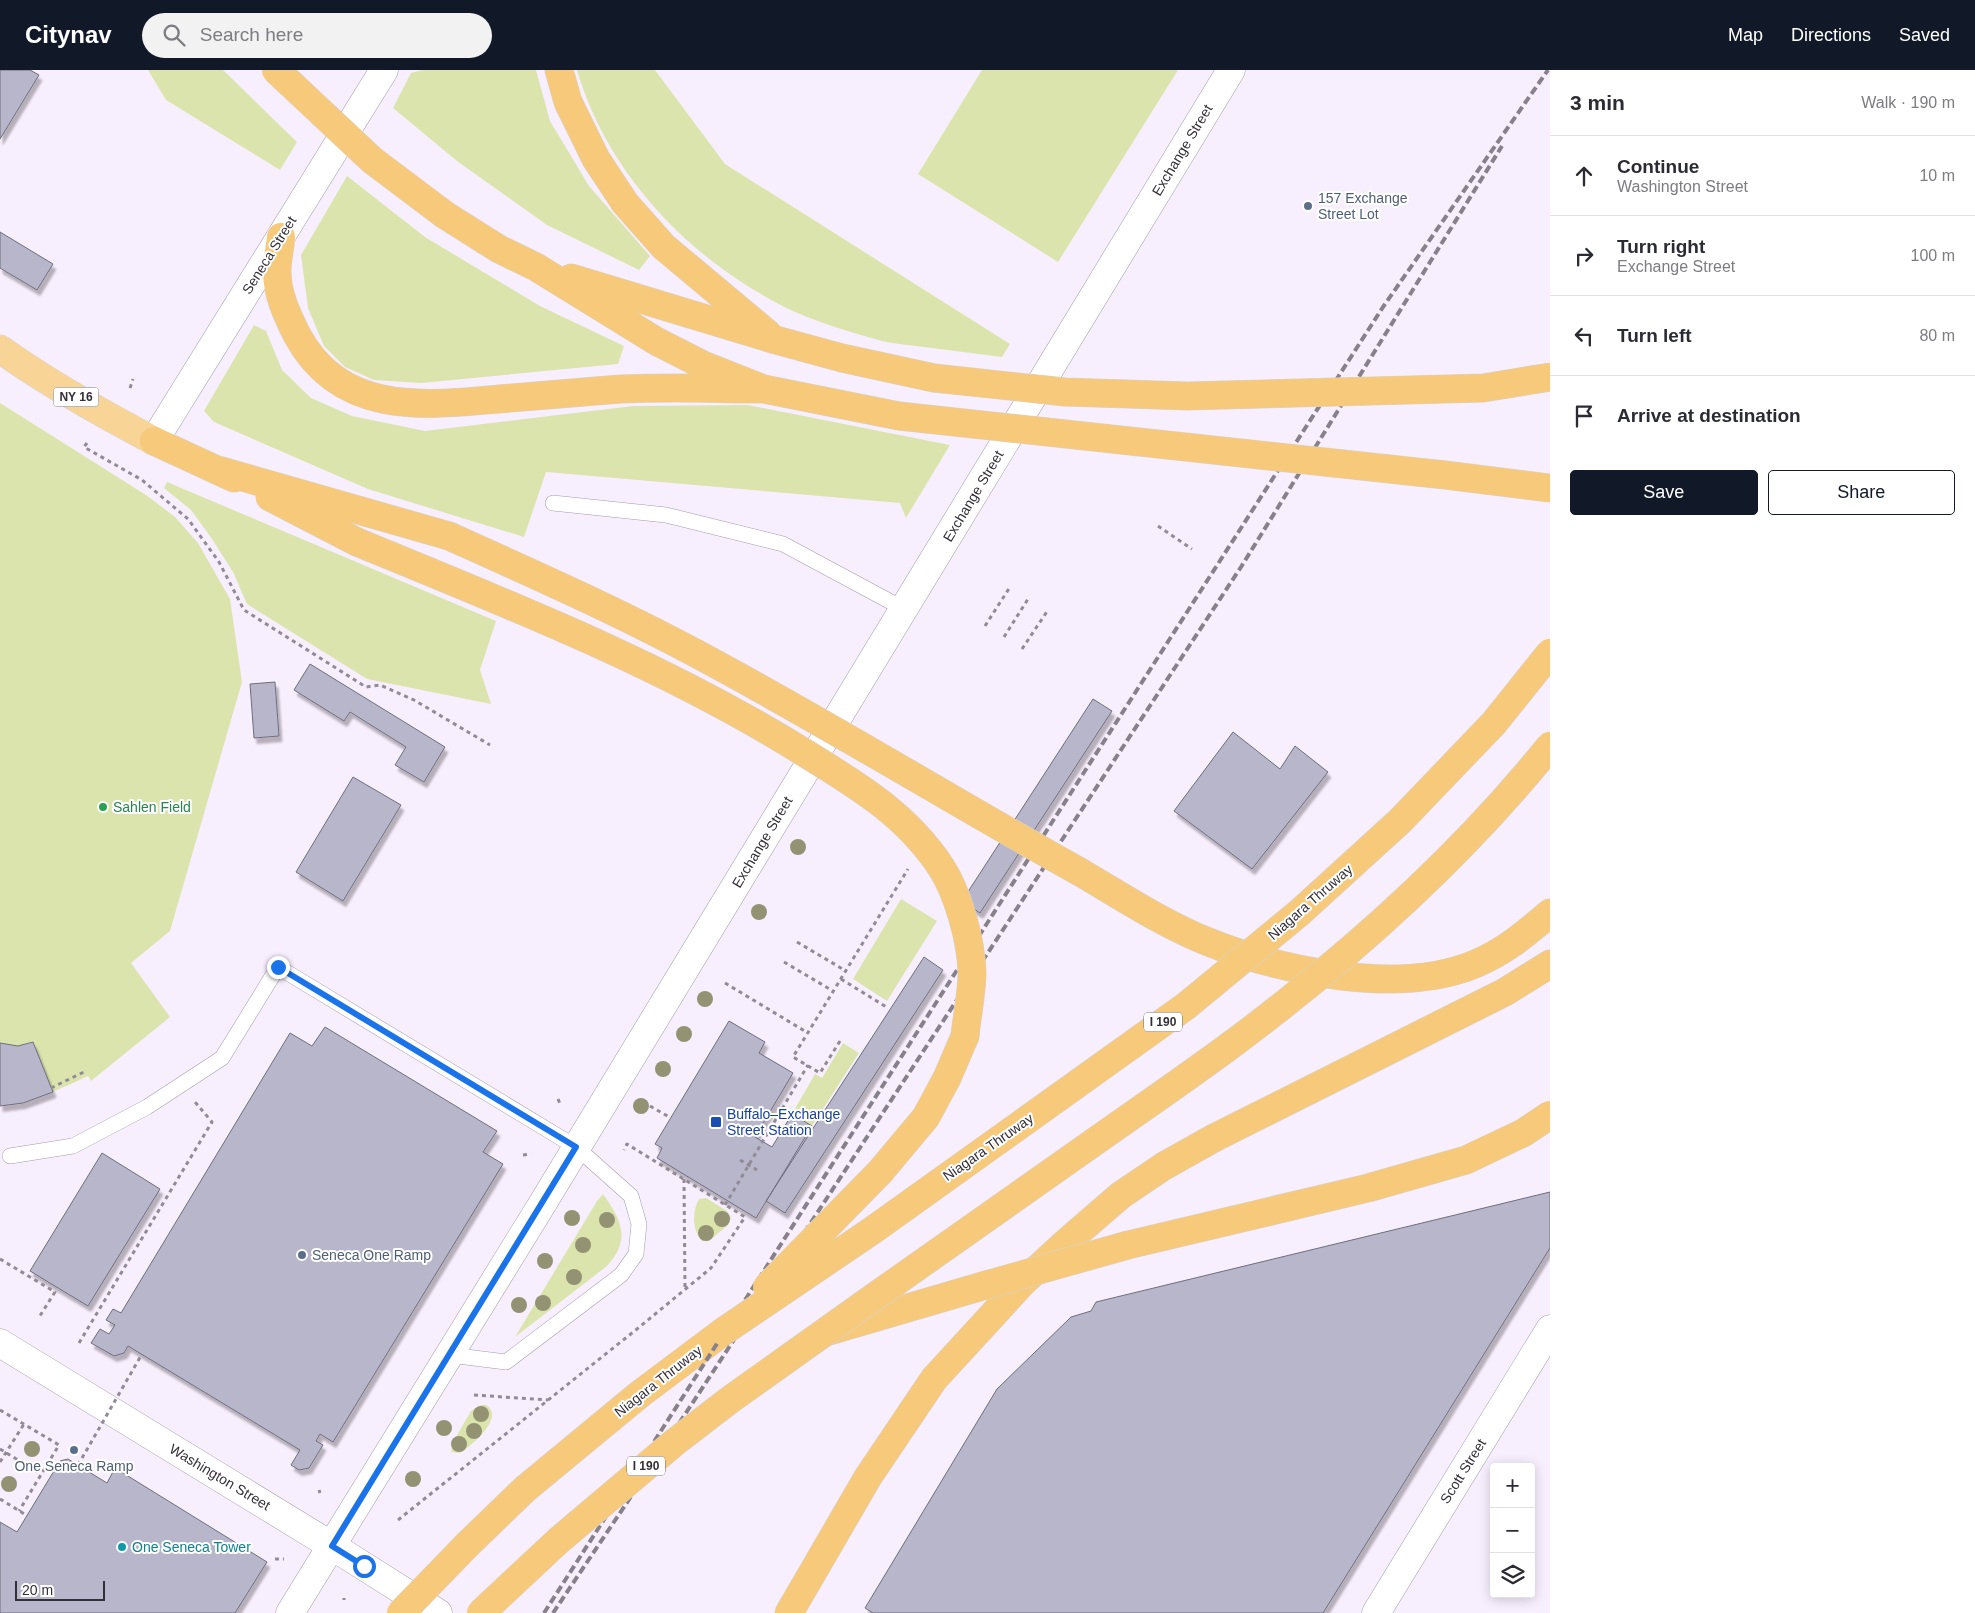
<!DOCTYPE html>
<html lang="en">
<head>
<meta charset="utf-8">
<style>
  body { margin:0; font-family:Arial,sans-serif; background:#f2f2f3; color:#2b2b33 }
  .controls { position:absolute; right:15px; bottom:15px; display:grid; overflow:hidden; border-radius:5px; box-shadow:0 2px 12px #0003 }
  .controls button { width:45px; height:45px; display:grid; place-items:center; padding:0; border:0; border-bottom:1px solid #e1e1e2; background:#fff; color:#2b2b33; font:25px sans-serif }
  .scale { position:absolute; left:15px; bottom:12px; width:90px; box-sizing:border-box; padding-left:5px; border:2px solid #332f36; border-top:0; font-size:14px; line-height:18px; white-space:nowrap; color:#332f36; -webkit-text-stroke:4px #fff; paint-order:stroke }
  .stop { position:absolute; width:15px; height:15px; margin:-11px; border:4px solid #1a73e8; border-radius:50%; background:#fff }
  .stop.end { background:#1a73e8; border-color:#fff; box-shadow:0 1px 5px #0008 }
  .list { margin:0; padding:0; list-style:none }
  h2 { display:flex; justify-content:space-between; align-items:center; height:65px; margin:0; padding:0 20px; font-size:21px }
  h2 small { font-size:16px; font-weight:400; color:#7c7c81 }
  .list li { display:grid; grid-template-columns:32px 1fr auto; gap:15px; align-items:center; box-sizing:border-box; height:80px; padding:0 20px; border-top:1px solid #e1e1e2 }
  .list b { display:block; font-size:19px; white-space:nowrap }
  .list p { margin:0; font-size:16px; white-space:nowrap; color:#7c7c81 }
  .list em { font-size:16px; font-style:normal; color:#7c7c81 }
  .actions { display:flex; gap:10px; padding:15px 20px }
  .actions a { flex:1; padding:11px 0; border:1px solid #111827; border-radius:5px; text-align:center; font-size:18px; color:#111827 }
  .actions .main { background:#111827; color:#fff }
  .icon { flex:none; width:28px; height:28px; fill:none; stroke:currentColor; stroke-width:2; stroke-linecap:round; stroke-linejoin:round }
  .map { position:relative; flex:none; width:1550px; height:1543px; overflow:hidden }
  header { display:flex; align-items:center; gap:30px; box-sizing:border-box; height:70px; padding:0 25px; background:#111827; color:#fff }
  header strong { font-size:24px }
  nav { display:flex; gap:28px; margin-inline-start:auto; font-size:18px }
  .search { width:350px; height:45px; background:#f2f2f3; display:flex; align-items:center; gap:12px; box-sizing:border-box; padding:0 18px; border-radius:28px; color:#7c7c81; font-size:19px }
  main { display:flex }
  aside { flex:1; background:#fff }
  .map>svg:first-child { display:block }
</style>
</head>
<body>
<header>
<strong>Citynav</strong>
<div class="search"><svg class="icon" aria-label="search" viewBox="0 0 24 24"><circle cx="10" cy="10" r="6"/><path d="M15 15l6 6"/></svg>Search here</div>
<nav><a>Map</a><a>Directions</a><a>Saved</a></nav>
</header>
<main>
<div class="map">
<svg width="1550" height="1543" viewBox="0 0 1550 1543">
  <defs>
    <filter id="shadow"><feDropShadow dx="3" dy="5.5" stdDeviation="1" flood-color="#0004"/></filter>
  </defs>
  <rect width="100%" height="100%" fill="#f8effe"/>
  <path fill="#dce4ad" d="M148 0H223L297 72 280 100 166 30Z
    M423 0H536L550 51 589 116 650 186 639 200 547 155 457 91 393 38 411 3Z
    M577 0H655L725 94 1010 274 1002 287C976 284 950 280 924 277 910 275 896 274 882 271 843 260 801 248 766 227 679 178 605 97 577 0Z
    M982 0H1178L1058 192 918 104Z
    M347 106 425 167 540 236 624 276 618 294 421 313 374 310 345 297 324 276 308 238 301 185Z
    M254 255 266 261 282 300 311 328 352 346 425 361 633 336 748 335 950 375 906 448 900 433 546 402 524 467 368 419 214 352 204 341Z
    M0 333 146 425 175 447 198 473 230 529 242 612 170 861 131 893 170 947 91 1011 88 1006C58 1020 33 1032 0 1036Z
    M167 412 496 551 480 600 491 634 367 609 247 534 233 502 210 466 191 440 164 418Z
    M901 829 937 851 887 931 853 909Z
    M843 973 859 983 812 1056 792 1044 815 1004 822 1008Z
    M603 1124C622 1150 631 1170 607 1196L515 1267 597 1131Z
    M706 1128 727 1141 731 1148 728 1155 709 1171H702C692 1161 692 1141 699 1129Z
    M481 1335H486C506 1347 471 1376 460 1383L451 1382 453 1372 471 1341Z"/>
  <path fill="#b7b6ca" stroke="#6f6d7f" filter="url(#shadow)" d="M0 0H30L39 5 0 69Z
    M0 162 53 194 37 220 0 198Z
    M310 594 445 677 424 712 395 695 406 677 350 642 344 651 294 620Z
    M275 612 279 666 254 668 250 614Z
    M1093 629 1112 641 980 843 962 831Z
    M1233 662 1280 699 1295 676 1328 702 1252 799 1174 741Z
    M353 707 401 735 343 831 296 802Z
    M924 887 943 900 785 1143 766 1131Z
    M729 951 765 972 759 983 793 1003 755 1067 772 1077 792 1044 812 1056 756 1148 657 1088 662 1078 655 1074Z
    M325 957 497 1061 483 1082 503 1094 333 1372 320 1364 316 1371 323 1375 309 1398 299 1400 291 1395 300 1380 128 1276 124 1283 114 1286 91 1273 100 1259 109 1264 115 1255 106 1250 113 1239 121 1243 290 963 312 976Z
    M33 972 53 1022 23 1033 0 1036V973L18 976Z
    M102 1083 160 1119 88 1236 30 1201Z
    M1550 1122V1178L1323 1543H873L865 1538 997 1319 1071 1247 1091 1241 1096 1232Z
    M68 1389 107 1413 115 1398 267 1492 235 1543H0V1452L17 1462 60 1391Z"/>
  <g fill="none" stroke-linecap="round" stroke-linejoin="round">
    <defs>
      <path id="service" d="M553 433 666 445 783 474 904 539
        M10 1086 73 1076 147 1037 222 988 278 897 576 1077 631 1126 639 1154 636 1184 621 1205 506 1292 450 1285"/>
      <path id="minor" d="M1376 1543 1550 1259"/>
      <path id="tertiary" d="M0 1273 332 1476 438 1543
        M290 1543 541 1136 1231 0"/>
      <path id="secondary" d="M154 371 384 0"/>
      <path id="trunk" d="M0 279C49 314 101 343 154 371"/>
      <path id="motorway" d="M559 0 568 32 596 89 625 133 664 177 768 264
        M445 145 499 179 536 197 656 271 703 295 764 319 899 346
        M281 167C280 178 277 190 277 201 277 224 287 245 297 265 340 345 422 336 499 329 535 326 572 323 608 320 660 316 712 319 764 319
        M571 208 776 270 842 288 934 308
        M154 371 234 408
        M218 400 449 466
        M270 427 357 472
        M1080 802C1121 826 1162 853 1206 871 1280 901 1399 926 1475 894 1506 881 1525 864 1550 843
        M880 1102 926 1047 947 1008 965 966
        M829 1261 986 1215
        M468 1474 525 1419 640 1324 724 1261
        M789 1543 868 1407 934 1309 1023 1212 1070 1169 1121 1125 1164 1096 1214 1068 1505 922 1550 894"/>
    </defs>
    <use href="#service" stroke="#a59aac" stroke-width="16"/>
    <use href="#minor" stroke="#a59aac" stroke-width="29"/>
    <use href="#tertiary" stroke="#a59aac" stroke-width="29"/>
    <use href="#secondary" stroke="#a59aac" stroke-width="29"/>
    <use href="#trunk" stroke="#d6d5d7" stroke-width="29"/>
    <use href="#motorway" stroke="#d6d5d7" stroke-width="29"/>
    <path stroke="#928b96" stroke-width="3" stroke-dasharray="4 4" stroke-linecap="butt" d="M130 318 133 309
      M87 373 84 377 142 410 188 449 219 492 244 540 366 617 380 615 414 630 490 675
      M1158 456 1192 479
      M985 556 1010 517
      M1004 567 1028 529
      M1022 579 1048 540
      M797 872 846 901
      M784 892 833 921
      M841 909 888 938
      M725 913 808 963
      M840 971 820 1003 793 987 908 799
      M51 1018 86 1001
      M558 1029 561 1036
      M650 1036 671 1048
      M523 1085 531 1084
      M740 1090 757 1100
      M684 1109 685 1219
      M725 1135 808 995
      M0 1189 55 1222 38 1249
      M79 1273 212 1052 195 1032
      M474 1325 548 1330
      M0 1340 59 1375 19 1441
      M0 1379 41 1404
      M0 1392 24 1354
      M319 1420 320 1423
      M0 1429 26 1445
      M398 1450 637 1259 711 1198 745 1147 627 1074 624 1080
      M275 1489H284
      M344 1528V1530"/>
    <use href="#service" stroke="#fff" stroke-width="15"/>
    <use href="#minor" stroke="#fff" stroke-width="28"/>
    <use href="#tertiary" stroke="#fff" stroke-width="28"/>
    <use href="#secondary" stroke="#fff" stroke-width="28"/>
    <use href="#trunk" stroke="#f8d496" stroke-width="28"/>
    <use href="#motorway" stroke="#f6c97b" stroke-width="28"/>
    <path stroke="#87818b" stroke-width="4" stroke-dasharray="8 4" stroke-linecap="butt" d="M544 1543 1383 237 1548 0
      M553 1543 638 1416 1241 497 1502 76"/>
    <defs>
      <path id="motorway-bridge" d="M276 0 372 90 445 145
        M934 308 1065 322 1188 326 1483 318 1550 307
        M899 346 1445 405 1550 418
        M449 466C538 506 626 545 712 592 836 659 956 733 1080 802
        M357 472C510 535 664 595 805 683 857 715 906 744 941 797 958 823 971 870 972 902 972 923 967 945 965 966
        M986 1215 1128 1175 1368 1118 1466 1090 1523 1063 1550 1045
        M767 1217 880 1102
        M724 1261 873 1160 1186 936 1299 843 1400 751 1494 653 1550 583
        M401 1543 468 1474
        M481 1543 558 1471 675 1372 731 1329C847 1246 963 1164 1080 1082 1132 1045 1184 1010 1235 972 1350 886 1460 788 1550 676"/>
    </defs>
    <use href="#motorway-bridge" stroke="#d6d5d7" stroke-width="29" stroke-linecap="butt"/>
    <path stroke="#928b96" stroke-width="3" stroke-dasharray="4 4" stroke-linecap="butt" d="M78 1395 142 1284"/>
    <use href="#motorway-bridge" stroke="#f6c97b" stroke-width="28"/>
  </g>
  <g fill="#939272">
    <circle cx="798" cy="777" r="8"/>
    <circle cx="759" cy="842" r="8"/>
    <circle cx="705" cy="929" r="8"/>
    <circle cx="684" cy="964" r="8"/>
    <circle cx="663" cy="999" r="8"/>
    <circle cx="641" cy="1036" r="8"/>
    <circle cx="572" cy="1148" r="8"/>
    <circle cx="722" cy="1149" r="8"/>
    <circle cx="607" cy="1150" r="8"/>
    <circle cx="706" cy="1163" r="8"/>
    <circle cx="583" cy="1175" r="8"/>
    <circle cx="545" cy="1191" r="8"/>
    <circle cx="574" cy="1207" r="8"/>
    <circle cx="543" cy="1233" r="8"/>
    <circle cx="519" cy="1235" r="8"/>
    <circle cx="481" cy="1344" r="8"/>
    <circle cx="444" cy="1358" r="8"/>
    <circle cx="474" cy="1361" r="8"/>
    <circle cx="459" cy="1374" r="8"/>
    <circle cx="32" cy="1379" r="8"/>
    <circle cx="413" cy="1409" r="8"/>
    <circle cx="9" cy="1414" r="8"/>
  </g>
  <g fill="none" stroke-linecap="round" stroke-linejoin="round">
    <path stroke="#1a73e8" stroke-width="6" d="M278 897 576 1077 332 1476 364 1496"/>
  </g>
  <g fill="#5c6f8a" stroke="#fff" stroke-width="2">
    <circle cx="1308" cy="136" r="5"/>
    <circle cx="302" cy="1185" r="5"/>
    <circle cx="74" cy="1380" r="5"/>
  </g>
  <circle fill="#2e9e5b" stroke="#fff" stroke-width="2" cx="103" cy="737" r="5"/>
  <rect fill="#1a4fb4" stroke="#fff" stroke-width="2" x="710" y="1046" width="12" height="12" rx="2.5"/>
  <circle fill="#0f9aa8" stroke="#fff" stroke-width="2" cx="122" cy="1477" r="5"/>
  <g text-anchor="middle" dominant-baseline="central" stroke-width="4" stroke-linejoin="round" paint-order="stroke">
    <g fill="#fff" stroke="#706d72" stroke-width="1">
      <rect x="53.5" y="317.5" width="45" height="19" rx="4"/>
      <rect x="1144" y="942.5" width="38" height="19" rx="4"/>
      <rect x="627" y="1386.5" width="38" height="19" rx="4"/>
    </g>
    <g font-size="12" font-weight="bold" fill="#332f36">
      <text x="76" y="327">NY 16</text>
      <text x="1163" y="952">I 190</text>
      <text x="646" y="1396">I 190</text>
    </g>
    <g font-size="14" fill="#332f36" stroke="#fff">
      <text transform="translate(1182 80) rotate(-59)">Exchange Street</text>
      <text transform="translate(269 185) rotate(-58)">Seneca Street</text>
      <text transform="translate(973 426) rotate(-59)">Exchange Street</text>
      <text transform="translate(762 772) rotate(-59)">Exchange Street</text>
      <text transform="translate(1310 832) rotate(-41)">Niagara Thruway</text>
      <text transform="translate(988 1077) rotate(-35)">Niagara Thruway</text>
      <text transform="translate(658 1311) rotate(-38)">Niagara Thruway</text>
      <text transform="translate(1463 1401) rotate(-58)">Scott Street</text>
      <text transform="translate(220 1407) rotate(31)">Washington Street</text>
    </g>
    <g font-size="14" fill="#4e5e75" stroke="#fff" text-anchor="start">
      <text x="1318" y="128">157 Exchange<tspan x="1318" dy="16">Street Lot</tspan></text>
      <text x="312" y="1185">Seneca One Ramp</text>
      <text x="74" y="1396" text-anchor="middle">One Seneca Ramp</text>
    </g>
    <g font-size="14" fill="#27864d" stroke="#fff" text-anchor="start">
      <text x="113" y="737">Sahlen Field</text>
    </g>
    <g font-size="14" fill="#164399" stroke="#fff" text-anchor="start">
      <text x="727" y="1044">Buffalo–Exchange<tspan x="727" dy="16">Street Station</tspan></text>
    </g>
    <g font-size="14" fill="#0d838f" stroke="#fff" text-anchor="start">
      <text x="132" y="1477">One Seneca Tower</text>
    </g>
  </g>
</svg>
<div class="controls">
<button>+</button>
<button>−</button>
<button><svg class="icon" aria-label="layers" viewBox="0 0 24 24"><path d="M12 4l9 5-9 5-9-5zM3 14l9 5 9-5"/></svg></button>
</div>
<div class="scale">20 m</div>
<div class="stop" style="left:364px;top:1496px"></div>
<div class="stop end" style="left:278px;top:897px"></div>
</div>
<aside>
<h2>3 min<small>Walk · 190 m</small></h2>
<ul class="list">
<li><svg class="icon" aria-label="ahead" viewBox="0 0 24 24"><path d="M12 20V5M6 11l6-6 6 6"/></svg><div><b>Continue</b><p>Washington Street</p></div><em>10 m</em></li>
<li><svg class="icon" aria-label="right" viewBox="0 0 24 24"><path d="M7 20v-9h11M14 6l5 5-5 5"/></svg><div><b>Turn right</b><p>Exchange Street</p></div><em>100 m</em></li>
<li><svg class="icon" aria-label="left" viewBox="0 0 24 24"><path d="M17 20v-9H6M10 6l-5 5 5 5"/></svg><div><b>Turn left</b></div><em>80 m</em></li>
<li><svg class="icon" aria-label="arrive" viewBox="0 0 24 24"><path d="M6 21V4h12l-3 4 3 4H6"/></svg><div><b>Arrive at destination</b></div></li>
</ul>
<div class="actions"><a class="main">Save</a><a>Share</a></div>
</aside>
</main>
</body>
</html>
